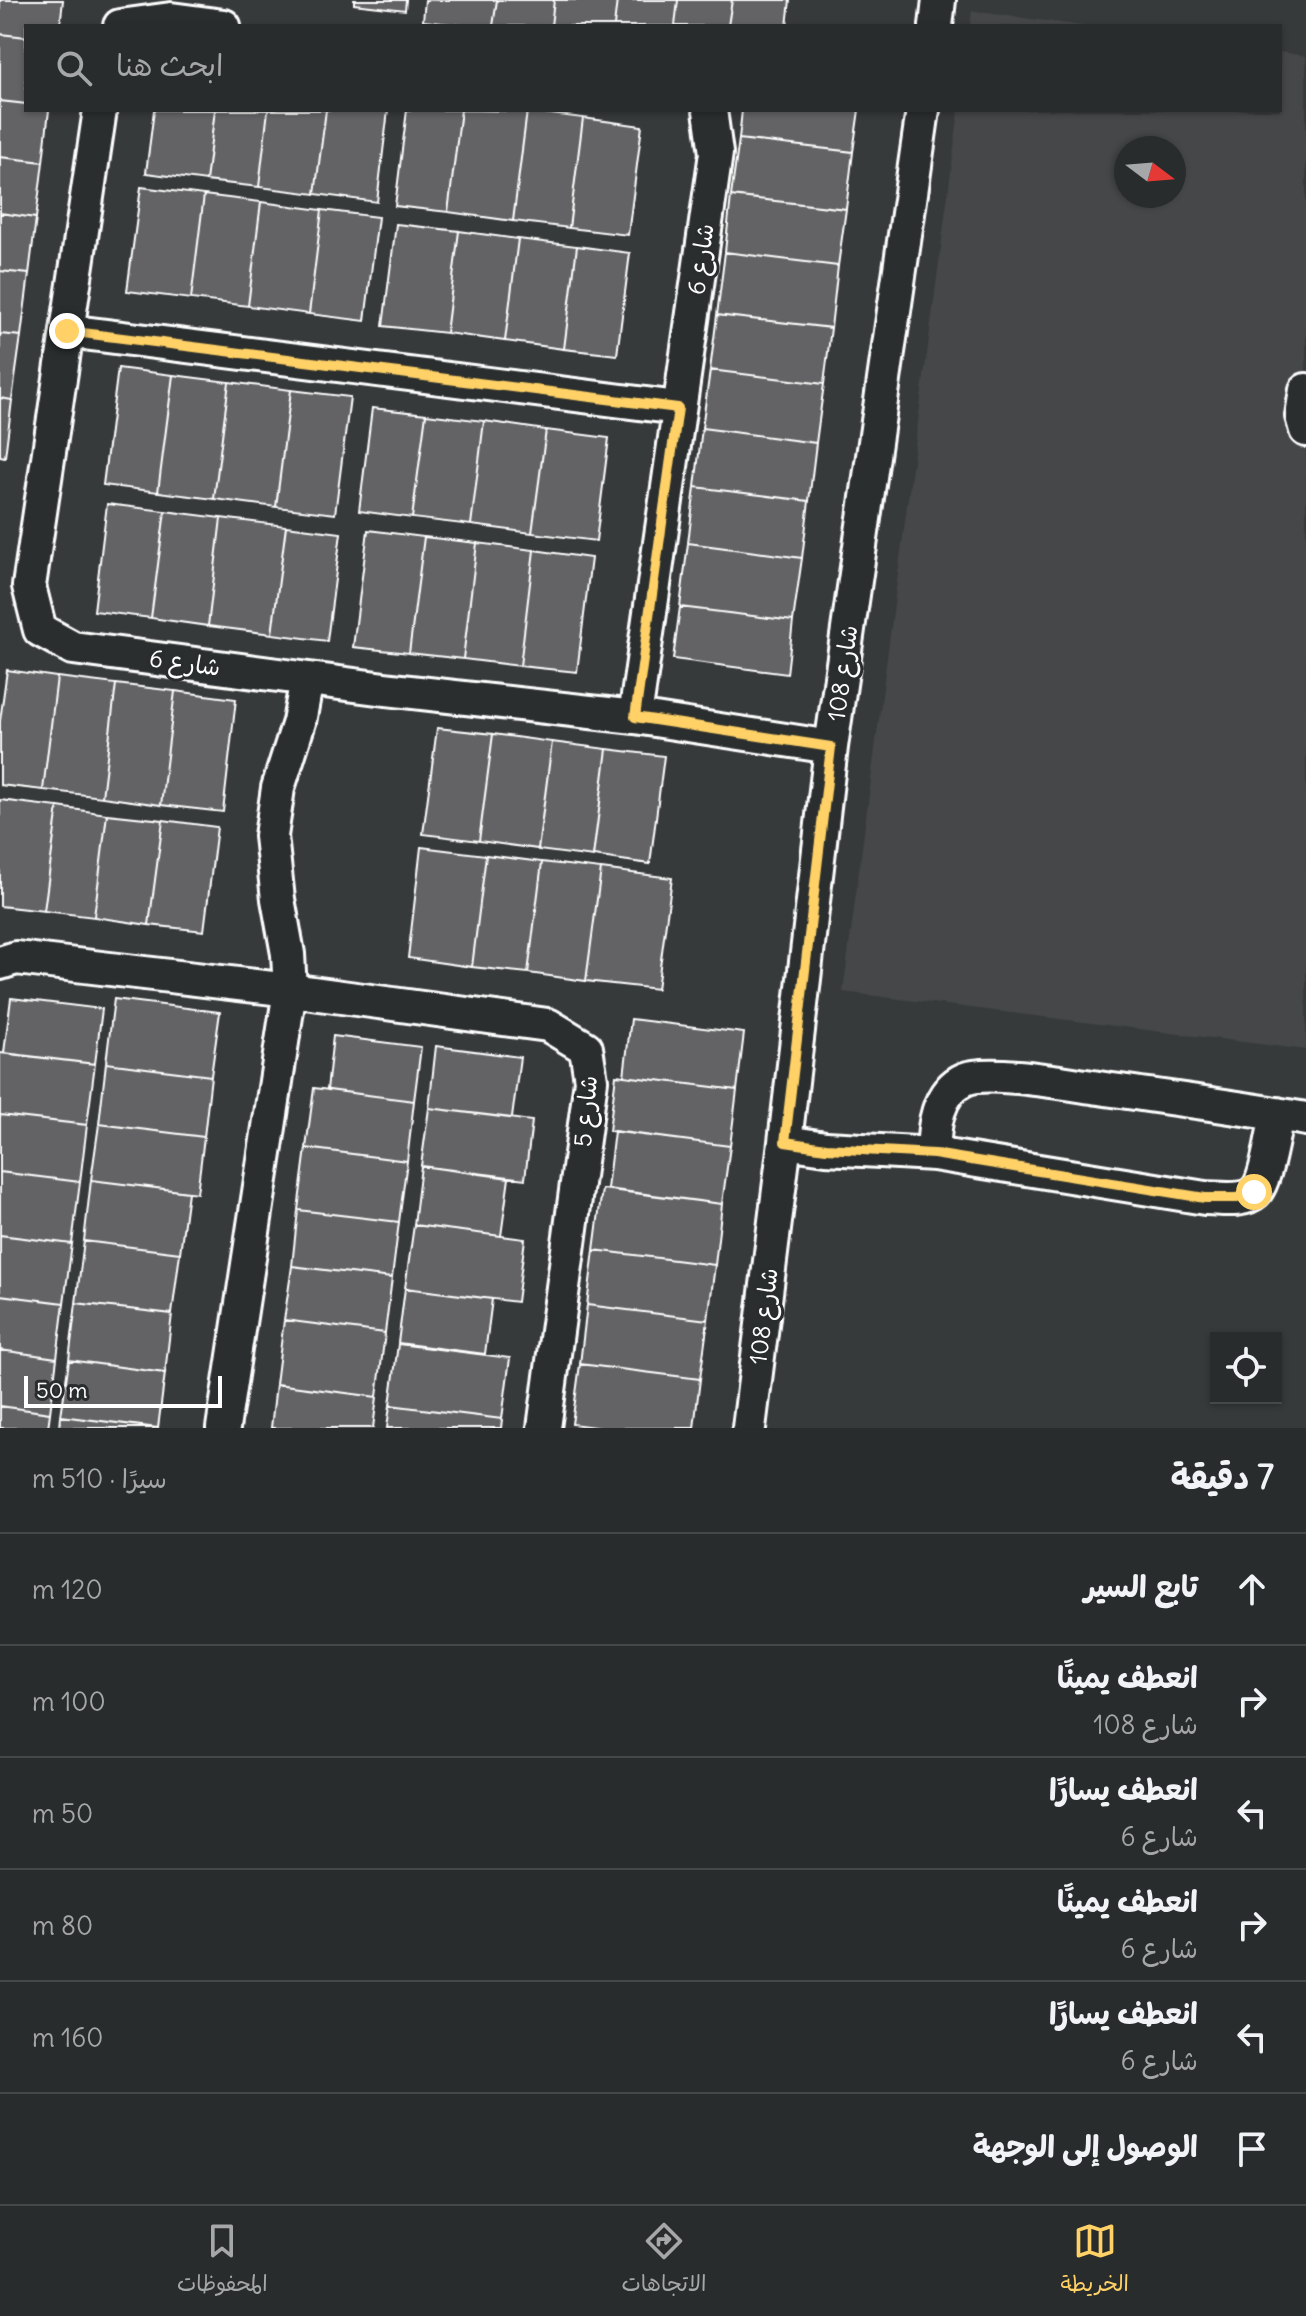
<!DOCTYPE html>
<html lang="ar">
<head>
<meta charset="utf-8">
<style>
  body { margin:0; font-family:Delius,"Playpen Sans Arabic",sans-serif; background:#353838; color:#f1f3f6; direction:rtl }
  .controls { position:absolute; right:24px; bottom:24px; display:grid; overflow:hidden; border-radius:0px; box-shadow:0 2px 6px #0004 }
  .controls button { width:72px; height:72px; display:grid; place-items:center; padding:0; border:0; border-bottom:2px solid #454848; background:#292c2c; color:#f1f3f6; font:40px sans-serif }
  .compass { position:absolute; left:1114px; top:136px; width:72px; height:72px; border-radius:50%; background:#292c2c; box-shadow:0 2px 6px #0004; rotate:106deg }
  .scale { position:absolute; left:24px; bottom:20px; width:198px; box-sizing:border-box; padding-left:8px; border:4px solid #fff; border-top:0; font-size:22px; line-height:28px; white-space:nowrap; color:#fff; -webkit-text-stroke:6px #2a2d2e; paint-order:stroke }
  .stop { position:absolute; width:24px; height:24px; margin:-18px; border:6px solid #ffd166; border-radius:50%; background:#fff }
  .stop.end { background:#ffd166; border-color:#fff; box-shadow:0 2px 8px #0008 }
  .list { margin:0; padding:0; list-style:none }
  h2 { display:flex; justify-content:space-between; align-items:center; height:104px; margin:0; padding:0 32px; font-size:34px }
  h2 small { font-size:26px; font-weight:400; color:#a5a7a9 }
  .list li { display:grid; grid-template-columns:52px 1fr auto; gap:24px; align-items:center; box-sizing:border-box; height:112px; padding:0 32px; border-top:2px solid #454848 }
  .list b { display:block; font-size:30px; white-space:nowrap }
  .list p { margin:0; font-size:26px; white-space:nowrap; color:#a5a7a9 }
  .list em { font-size:26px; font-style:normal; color:#a5a7a9 }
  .icon { flex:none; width:44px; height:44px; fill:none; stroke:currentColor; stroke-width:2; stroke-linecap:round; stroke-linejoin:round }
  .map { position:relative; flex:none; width:1306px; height:1428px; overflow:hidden; direction:ltr }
  .search { position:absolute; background:#292c2c; box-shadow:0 2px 6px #0004; left:24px; right:24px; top:24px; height:88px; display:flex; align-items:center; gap:20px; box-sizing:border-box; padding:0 28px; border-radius:0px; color:#a5a7a9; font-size:30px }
  .sheet { height:776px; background:#292c2c }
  nav { display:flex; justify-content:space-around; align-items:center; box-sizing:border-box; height:112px; border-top:2px solid #454848; background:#292c2c; font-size:22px; color:#a5a7a9 }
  nav a { display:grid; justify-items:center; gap:4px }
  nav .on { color:#ffd166 }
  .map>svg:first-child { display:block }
</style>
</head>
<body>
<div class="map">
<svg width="1306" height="1428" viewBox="0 0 1306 1428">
  <rect width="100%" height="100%" fill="#373a3b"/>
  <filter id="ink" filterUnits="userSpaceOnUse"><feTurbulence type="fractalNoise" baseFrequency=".0125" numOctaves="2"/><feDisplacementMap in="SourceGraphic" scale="16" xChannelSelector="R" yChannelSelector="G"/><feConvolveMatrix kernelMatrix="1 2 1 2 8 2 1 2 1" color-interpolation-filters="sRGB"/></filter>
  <g filter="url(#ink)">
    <path fill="#444748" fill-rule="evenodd" d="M972 11 1084 26H970Z
      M1280 52 1306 56V1050L843 992 959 110H1280ZM1126 148H1174V196H1126Z"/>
    <path fill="#636465" stroke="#fff" stroke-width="2" d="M0 0H63L60 26H26V37L0 34Z
      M354 0H406L405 10 354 4Z
      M425 0H497L493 26H470L423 21Z
      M497 0H554L551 26H493Z
      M554 0H617L614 26H551Z
      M617 0H678L675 26H614Z
      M678 0H732L728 26H675Z
      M732 0H790L787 26H728Z
      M0 34 26 37V104L0 101Z
      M0 101 26 104V110H49L43 162 0 157Z
      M154 110H215L206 181 146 173Z
      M215 110H268L259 187 206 181Z
      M268 110H326L315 194 259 187Z
      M326 110H388L377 202 315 194Z
      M407 110H461L448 212 395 206Z
      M461 110 527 111 513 221 448 212Z
      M742 110H859L853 152 739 139Z
      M527 111 583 118 569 228 513 221Z
      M583 118 642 126 628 235 569 228Z
      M739 139 853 152 846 209 731 196Z
      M0 157 43 162 36 218 0 213Z
      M141 187 204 195 191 299 127 291Z
      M204 195 261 202 248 306 191 299Z
      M731 196 846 209 838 266 725 252Z
      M261 202 322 210 309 314 248 306Z
      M322 210 378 217 365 321 309 314Z
      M0 213 36 218 29 274 0 271Z
      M396 224 459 231 446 333 383 326Z
      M459 231 518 239 505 341 446 333Z
      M518 239 577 246 564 349 505 341Z
      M577 246 630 253 617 355 564 349Z
      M725 252 838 266 831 328 717 315Z
      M0 271 29 274 21 336 0 334Z
      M717 315 831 328 824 384 710 370Z
      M0 334 21 336 12 400 0 398Z
      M118 368 173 375 158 492 103 485Z
      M710 370 824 384 816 443 702 428Z
      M173 375 229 382 214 499 158 492Z
      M229 382 291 390 276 507 214 499Z
      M291 390 350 397 335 514 276 507Z
      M0 398 12 400 5 457 0 456Z
      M372 408 426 414 412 518 359 511Z
      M426 414 484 421 471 525 412 518Z
      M484 421 546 430 532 533 471 525Z
      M702 428 816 443 809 501 695 487Z
      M546 430 609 438 596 541 532 533Z
      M695 487 809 501 802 558 688 543Z
      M107 504 165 511 151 618 94 611Z
      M165 511 221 518 208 626 151 618Z
      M221 518 286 526 272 634 208 626Z
      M286 526 341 533 327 641 272 634Z
      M368 530 424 537 409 653 353 647Z
      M424 537 477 543 463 659 409 653Z
      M477 543 534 550 520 666 463 659Z
      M688 543 802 558 793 621 680 607Z
      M534 550 591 558 577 672 520 666Z
      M680 607 793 621 787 674 673 659Z
      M7 670 57 677 43 790 0 785V721Z
      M57 677 116 684 102 797 43 790Z
      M116 684 175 691 161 805 102 797Z
      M175 691 236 699 223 812 161 805Z
      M437 728 493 734 479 841 423 834Z
      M493 734 552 742 538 849 479 841Z
      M552 742 607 749 593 857 538 850Z
      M607 749 664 756 650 864 593 856Z
      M0 800 58 807 44 911 0 906Z
      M58 807 107 814 94 917 44 911Z
      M107 814 163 820 149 925 94 917Z
      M163 820 217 827 204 931 149 925Z
      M421 847 486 855 472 967 408 958Z
      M486 855 542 862 528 973 472 967Z
      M542 862 601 869 586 981 528 973Z
      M601 869 672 878 657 989 586 981Z
      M11 998 102 1009 95 1064 4 1053Z
      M114 999 220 1012 211 1076 106 1063Z
      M631 1019 744 1033 737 1090 624 1076Z
      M333 1036 421 1047 414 1101 327 1090Z
      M436 1046 520 1057 512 1118 429 1108Z
      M0 1053 95 1064 87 1125 0 1115Z
      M106 1063 211 1076 204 1137 99 1124Z
      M616 1075 737 1090 730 1146 609 1131Z
      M314 1088 414 1101 407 1161 306 1148Z
      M429 1108 532 1121 525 1179 421 1166Z
      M0 1115 87 1125 80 1182 0 1172Z
      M99 1124 204 1137 197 1193 91 1180Z
      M614 1131 730 1146 722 1204 607 1189Z
      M306 1148 407 1161 399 1222 298 1210Z
      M421 1166 509 1178 501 1236 414 1225Z
      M0 1172 80 1182 72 1244 0 1235Z
      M91 1180 188 1192 180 1253 84 1241Z
      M602 1189 722 1204 715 1265 594 1250Z
      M298 1210 399 1222 392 1278 292 1266Z
      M414 1225 525 1239 517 1302 405 1288Z
      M0 1235 72 1244 64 1303 0 1295Z
      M84 1241 180 1253 172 1314 76 1303Z
      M594 1250 715 1265 708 1320 587 1305Z
      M292 1266 392 1278 385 1333 284 1320Z
      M405 1288 492 1299 485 1354 398 1343Z
      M0 1295 64 1303 57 1358 0 1350Z
      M76 1303 172 1314 165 1373 69 1360Z
      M587 1305 708 1320 700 1379 580 1364Z
      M284 1320 385 1333 377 1397 276 1384Z
      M398 1344 510 1358 502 1419 390 1405Z
      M0 1350 57 1358 50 1413 0 1406Z
      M69 1360 165 1373 158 1428 61 1416Z
      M580 1364 700 1379 694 1428H602L572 1424Z
      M276 1384 377 1397 373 1428H271Z
      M390 1405 502 1419 501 1428H387Z
      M0 1406 50 1413 48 1428H0Z
      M61 1416 157 1428H60Z"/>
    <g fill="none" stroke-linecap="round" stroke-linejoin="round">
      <defs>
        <path id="minor" d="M120 26 171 19 224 26
          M936 26 939 0
          M100 110 29 586 40 630 73 648 385 689 635 717 831 747
          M67 331 678 408
          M1306 390 1302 416 1306 430
          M635 717 716 153 710 110
          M0 963 16 958 290 990 548 1025 586 1048 591 1080 544 1428
          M785 1142 826 1148 934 1154 1205 1198C1219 1198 1243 1203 1255 1192 1266 1182 1274 1129 1277 1114
          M934 1154C933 1128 937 1091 965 1079 989 1069 1070 1084 1099 1088 1168 1098 1237 1107 1306 1119
          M223 1428 290 990 288 954 278 899 271 836 278 788 299 722 307 679
          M749 1428 785 1142 831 747 923 110"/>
      </defs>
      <use href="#minor" stroke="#fff" stroke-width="38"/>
      <use href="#minor" stroke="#2a2d2e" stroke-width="32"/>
    </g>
  </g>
  <g fill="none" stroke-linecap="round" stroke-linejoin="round" filter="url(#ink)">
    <path stroke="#ffd166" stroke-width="10" d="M67 331 678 408 635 717 831 747 785 1142 826 1148 934 1154 1205 1198H1237L1254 1192"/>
  </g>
  <g text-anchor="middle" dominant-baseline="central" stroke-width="6" stroke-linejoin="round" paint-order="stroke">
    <g font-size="24" fill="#fff" stroke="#2a2d2e">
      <text transform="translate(700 259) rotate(-82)">شارع 6</text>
      <text transform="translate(185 662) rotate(8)">شارع 6</text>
      <text transform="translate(842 673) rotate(-82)">شارع 108</text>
      <text transform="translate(585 1111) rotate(-85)">شارع 5</text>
      <text transform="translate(763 1316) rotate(-83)">شارع 108</text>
    </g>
  </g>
</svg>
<div class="controls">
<button><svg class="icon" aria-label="locate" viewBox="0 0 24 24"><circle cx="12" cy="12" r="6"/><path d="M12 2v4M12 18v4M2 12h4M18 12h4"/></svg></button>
</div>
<svg class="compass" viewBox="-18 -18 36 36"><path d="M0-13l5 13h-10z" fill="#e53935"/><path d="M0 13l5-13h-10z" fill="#a5a7a9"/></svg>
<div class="scale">50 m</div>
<div class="stop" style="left:1254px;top:1192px"></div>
<div class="stop end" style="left:67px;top:331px"></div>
<div class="search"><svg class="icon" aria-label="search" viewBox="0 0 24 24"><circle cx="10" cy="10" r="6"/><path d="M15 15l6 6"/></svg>ابحث هنا</div>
</div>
<section class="sheet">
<h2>7 دقيقة<small>سيرًا · 510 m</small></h2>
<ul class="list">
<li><svg class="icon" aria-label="ahead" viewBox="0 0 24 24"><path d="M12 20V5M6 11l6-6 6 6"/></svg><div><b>تابع السير</b></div><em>120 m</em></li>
<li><svg class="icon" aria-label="right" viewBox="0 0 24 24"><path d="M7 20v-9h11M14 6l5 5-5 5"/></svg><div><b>انعطف يمينًا</b><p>شارع 108</p></div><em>100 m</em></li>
<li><svg class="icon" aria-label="left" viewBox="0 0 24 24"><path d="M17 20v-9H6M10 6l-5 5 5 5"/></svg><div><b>انعطف يسارًا</b><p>شارع 6</p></div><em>50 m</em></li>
<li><svg class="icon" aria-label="right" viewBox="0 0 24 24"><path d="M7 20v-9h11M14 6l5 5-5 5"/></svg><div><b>انعطف يمينًا</b><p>شارع 6</p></div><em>80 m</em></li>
<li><svg class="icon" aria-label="left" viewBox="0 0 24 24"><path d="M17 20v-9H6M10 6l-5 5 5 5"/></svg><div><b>انعطف يسارًا</b><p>شارع 6</p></div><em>160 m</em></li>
<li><svg class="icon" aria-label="arrive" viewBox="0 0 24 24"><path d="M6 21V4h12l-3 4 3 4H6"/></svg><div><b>الوصول إلى الوجهة</b></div></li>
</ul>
</section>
<nav>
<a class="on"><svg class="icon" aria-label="map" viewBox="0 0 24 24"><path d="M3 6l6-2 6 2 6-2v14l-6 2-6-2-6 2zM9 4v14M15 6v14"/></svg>الخريطة</a>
<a><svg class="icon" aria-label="directions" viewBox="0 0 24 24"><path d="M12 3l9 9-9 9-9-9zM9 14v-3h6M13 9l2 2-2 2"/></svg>الاتجاهات</a>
<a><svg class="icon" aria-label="saved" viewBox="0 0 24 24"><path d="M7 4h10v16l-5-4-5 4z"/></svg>المحفوظات</a>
</nav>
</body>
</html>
